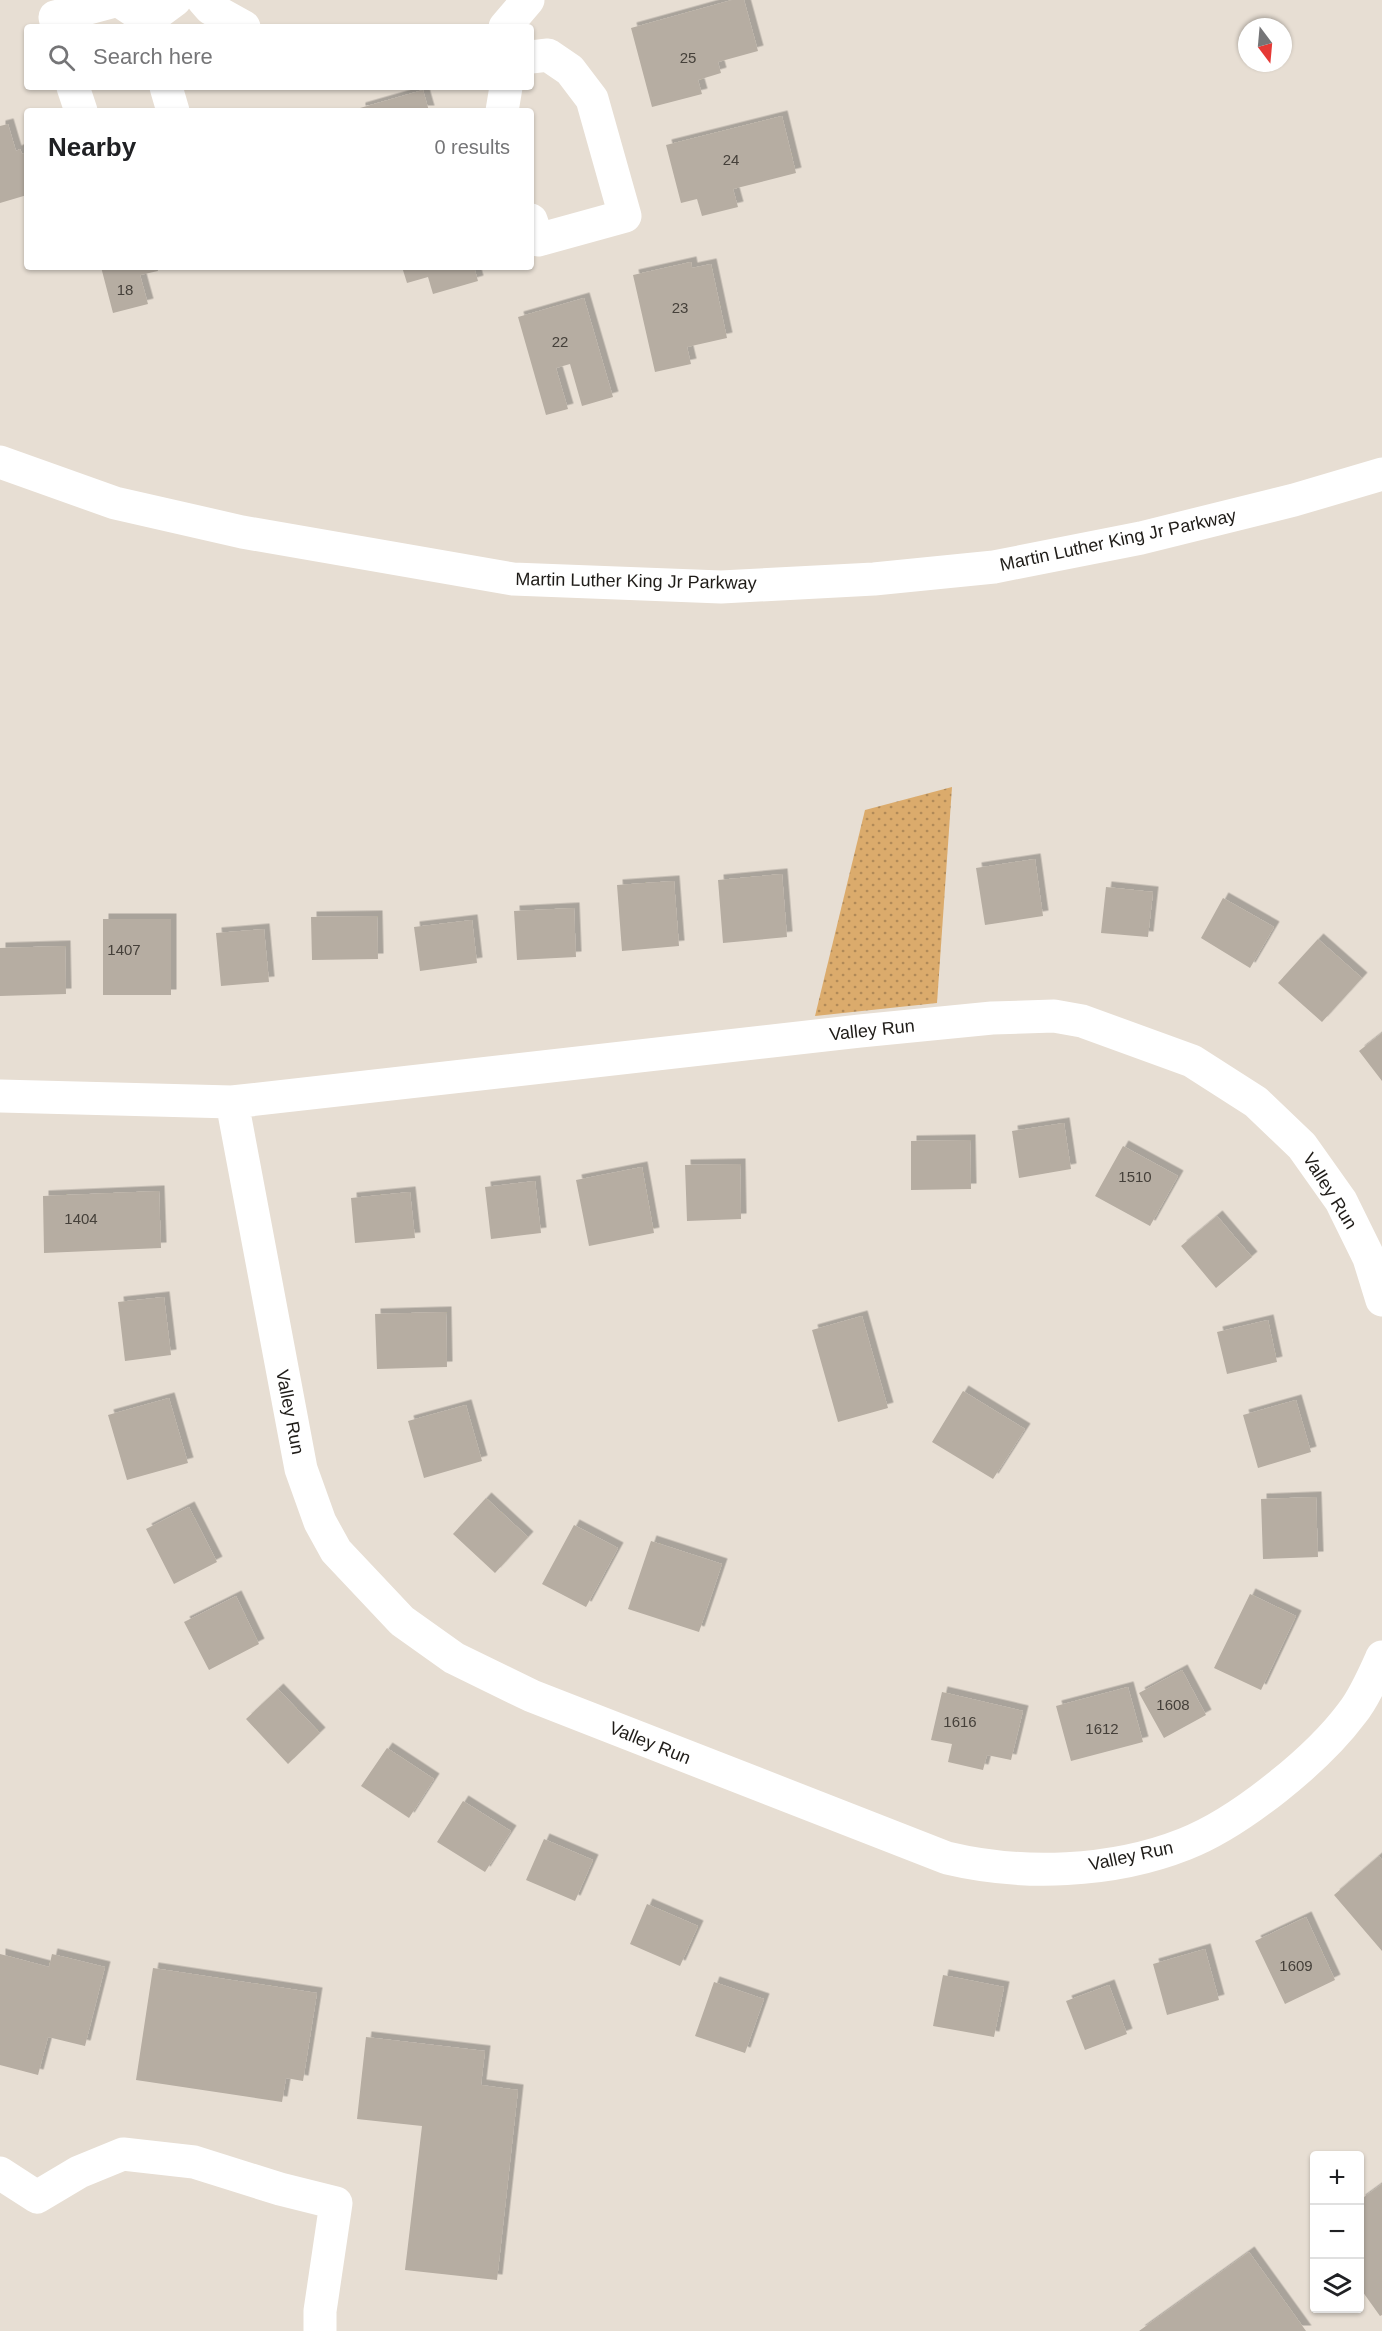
<!DOCTYPE html>
<html lang="en">
<head>
<meta charset="utf-8">
<style>
  body { margin:0; font-family:Arial,sans-serif; background:#f2f2f2; color:#202124 }
  .controls { position:absolute; right:18px; bottom:18px; display:grid; overflow:hidden; border-radius:6px; box-shadow:0 2px 4px #0004 }
  .controls button { width:54px; height:54px; display:grid; place-items:center; padding:0; border:0; border-bottom:2px solid #e0e0e0; background:#fff; color:#202124; font:30px sans-serif }
  .compass { position:absolute; left:1238px; top:18px; width:54px; height:54px; border-radius:50%; background:#fff; box-shadow:0 2px 4px #0004; rotate:164deg }
  .list { margin:0; padding:0; list-style:none }
  h2 { display:flex; justify-content:space-between; align-items:center; height:78px; margin:0; padding:0 24px; font-size:26px }
  h2 small { font-size:20px; font-weight:400; color:#757577 }
  .icon { flex:none; width:33px; height:33px; fill:none; stroke:currentColor; stroke-width:2; stroke-linecap:round; stroke-linejoin:round }
  .map { position:relative; flex:none; width:1382px; height:2331px; overflow:hidden }
  .search { position:absolute; background:#fff; box-shadow:0 2px 4px #0004; left:24px; top:24px; width:510px; height:66px; display:flex; align-items:center; gap:15px; box-sizing:border-box; padding:0 21px; border-radius:6px; color:#757577; font-size:22px }
  .panel { position:absolute; background:#fff; box-shadow:0 2px 4px #0004; left:24px; top:108px; width:510px; height:162px; border-radius:6px }
  .map>svg:first-child { display:block }
</style>
</head>
<body>
<div class="map">
<svg width="1382" height="2331" viewBox="0 0 1382 2331">
  <defs>
    <pattern id="park-dots" width="8" height="8" patternUnits="userSpaceOnUse" patternTransform="scale(1.5)"><rect width="8" height="8" fill="#dbab6c"/><path d="M2 2h.1M6 6h.1" fill="none" stroke="#b18a58" stroke-width="1.8" stroke-linecap="round"/></pattern>
    <filter id="shadow"><feDropShadow dx="5.5" dy="-5.5" stdDeviation="0" flood-color="#0004"/></filter>
  </defs>
  <rect width="100%" height="100%" fill="#e7ded3"/>
  <path fill="url(#park-dots)" d="M952 787 937 1003 815 1016 865 810Z"/>
  <path fill="#b6ada2" filter="url(#shadow)" d="M732 0H744L758 51 718 62 721 73 698 80 702 94 652 107 631 28Z
    M423 90 429 111H360V108Z
    M782 116 796 173 733 189 738 207 702 216 697 199 681 203 666 145Z
    M8 124 16 151 20 149 22 154 27 152V195L0 203V126Z
    M691 262 692 268 711 264 727 338 687 347 691 364 655 372 633 275Z
    M101 267H157L158 271 140 275 148 304 113 313Z
    M402 267H474L478 281 433 294 428 277 407 283Z
    M584 298 613 397 582 406 570 364 556 368 568 409 546 415 518 317Z
    M1035 859 1043 916 985 925 976 868Z
    M782 874 787 937 723 943 718 880Z
    M674 881 679 946 622 951 617 885Z
    M1106 887 1153 892 1148 937 1101 933Z
    M1223 898 1274 927 1250 968 1201 938Z
    M574 908 576 957 517 960 514 911Z
    M377 916 378 959 312 960 311 917Z
    M103 919H171V995H103Z
    M472 920 477 963 420 971 414 927Z
    M264 929 269 982 221 986 216 933Z
    M1318 939 1362 978 1322 1022 1278 983Z
    M65 946 66 994 0 996V948Z
    M1382 1033V1081L1359 1051Z
    M1064 1123 1071 1169 1019 1178 1012 1131Z
    M970 1140 971 1189 911 1190V1141Z
    M1123 1146 1178 1176 1150 1226 1095 1196Z
    M740 1164 741 1219 687 1221 685 1165Z
    M642 1167 654 1233 589 1246 576 1180Z
    M535 1181 541 1233 491 1239 485 1187Z
    M159 1191 161 1248 44 1253 43 1196Z
    M410 1192 415 1238 355 1243 351 1198Z
    M1217 1216 1252 1257 1216 1288 1181 1246Z
    M164 1297 171 1355 125 1361 118 1302Z
    M446 1312 447 1367 377 1369 375 1314Z
    M862 1316 888 1408 838 1422 812 1330Z
    M1268 1320 1277 1362 1227 1374 1217 1332Z
    M963 1391 1025 1429 993 1479 932 1442Z
    M169 1398 188 1463 127 1480 108 1415Z
    M1296 1400 1311 1452 1258 1468 1243 1415Z
    M466 1405 482 1461 424 1478 408 1421Z
    M1316 1497 1318 1557 1263 1559 1261 1499Z
    M486 1498 528 1537 495 1573 453 1534Z
    M189 1507 217 1562 174 1584 146 1529Z
    M574 1525 618 1548 586 1607 542 1584Z
    M651 1541 722 1564 699 1632 628 1609Z
    M1250 1594 1296 1616 1261 1690 1214 1668Z
    M236 1596 259 1644 209 1670 184 1622Z
    M1182 1670 1206 1715 1164 1738 1139 1693Z
    M1128 1687 1143 1742 1071 1761 1056 1706Z
    M278 1689 320 1733 288 1764 246 1719Z
    M942 1692 1023 1711 1011 1760 987 1755 983 1770 948 1762 952 1744 931 1740Z
    M387 1748 434 1779 409 1818 361 1786Z
    M463 1801 511 1831 485 1872 437 1842Z
    M544 1839 593 1860 575 1901 526 1880Z
    M1379 1856 1382 1860V1951L1334 1895Z
    M647 1904 698 1926 680 1966 630 1944Z
    M1306 1917 1335 1980 1285 2004 1255 1941Z
    M1205 1949 1219 2000 1167 2015 1153 1964Z
    M0 1954 49 1967 52 1954 105 1967 85 2046 48 2037 38 2075 0 2065Z
    M153 1968 317 1993 303 2081 286 2078 282 2102 136 2080Z
    M943 1975 1004 1987 994 2037 933 2026Z
    M714 1982 764 1999 745 2053 695 2036Z
    M1109 1985 1127 2034 1085 2050 1066 2001Z
    M366 2037 485 2051 481 2085 518 2090 497 2280 405 2270 422 2126 357 2119Z
    M1382 2184V2315L1380 2316 1360 2288V2200Z
    M1249 2252 1306 2331H1139Z"/>
  <g fill="none" stroke-linecap="round" stroke-linejoin="round">
    <path stroke="#fff" stroke-width="33" d="M118 0 148 20 150 27
      M203 0 210 8 244 27
      M148 20 175 0
      M57 27 55 17 118 0
      M505 27 528 0
      M531 57 548 55 570 70 592 99 625 216 538 240 531 220
      M73 87 81 111
      M166 87 173 111
      M502 111 506 87
      M0 1096 232 1102
      M1382 1300 1369 1258 1341 1201 1302 1146 1256 1102 1192 1061 1082 1021 1054 1016 992 1018 860 1031 232 1102 301 1469 320 1522 336 1551 402 1621 454 1658 532 1696 947 1858C1022 1876 1112 1873 1185 1844 1239 1823 1317 1760 1352 1713 1364 1698 1374 1675 1382 1657
      M0 2173 37 2197 79 2172 123 2154 194 2162 280 2189 336 2203 320 2311V2331"/>
    <path stroke="#fff" stroke-width="33" d="M0 462 115 503 242 532 513 579 721 587 874 579 994 567 1141 538 1294 500 1382 474"/>
  </g>
  <g text-anchor="middle" dominant-baseline="central" stroke-width="5" stroke-linejoin="round" paint-order="stroke">
    <g font-size="15" fill="#45403a">
      <text x="688" y="57">25</text>
      <text x="731" y="159">24</text>
      <text x="125" y="289">18</text>
      <text x="680" y="307">23</text>
      <text x="560" y="341">22</text>
      <text x="124" y="949">1407</text>
      <text x="1135" y="1176">1510</text>
      <text x="81" y="1218">1404</text>
      <text x="1173" y="1704">1608</text>
      <text x="960" y="1721">1616</text>
      <text x="1102" y="1728">1612</text>
      <text x="1296" y="1965">1609</text>
    </g>
    <g font-size="18" fill="#1f1c18" stroke="#fff">
      <text transform="translate(1118 540) rotate(-12)">Martin Luther King Jr Parkway</text>
      <text transform="translate(636 581) rotate(1)">Martin Luther King Jr Parkway</text>
      <text transform="translate(872 1030) rotate(-6)">Valley Run</text>
      <text transform="translate(1330 1191) rotate(58)">Valley Run</text>
      <text transform="translate(290 1412) rotate(79)">Valley Run</text>
      <text transform="translate(650 1743) rotate(22)">Valley Run</text>
      <text transform="translate(1131 1856) rotate(-12)">Valley Run</text>
    </g>
  </g>
</svg>
<div class="controls">
<button>+</button>
<button>−</button>
<button><svg class="icon" aria-label="layers" viewBox="0 0 24 24"><path d="M12 4l9 5-9 5-9-5zM3 14l9 5 9-5"/></svg></button>
</div>
<svg class="compass" viewBox="-18 -18 36 36"><path d="M0-13l5 13h-10z" fill="#e53935"/><path d="M0 13l5-13h-10z" fill="#757577"/></svg>
<div class="search"><svg class="icon" aria-label="search" viewBox="0 0 24 24"><circle cx="10" cy="10" r="6"/><path d="M15 15l6 6"/></svg>Search here</div>
<section class="panel">
<h2>Nearby<small>0 results</small></h2>
<ul class="list">
</ul>
</section>
</div>
</body>
</html>
